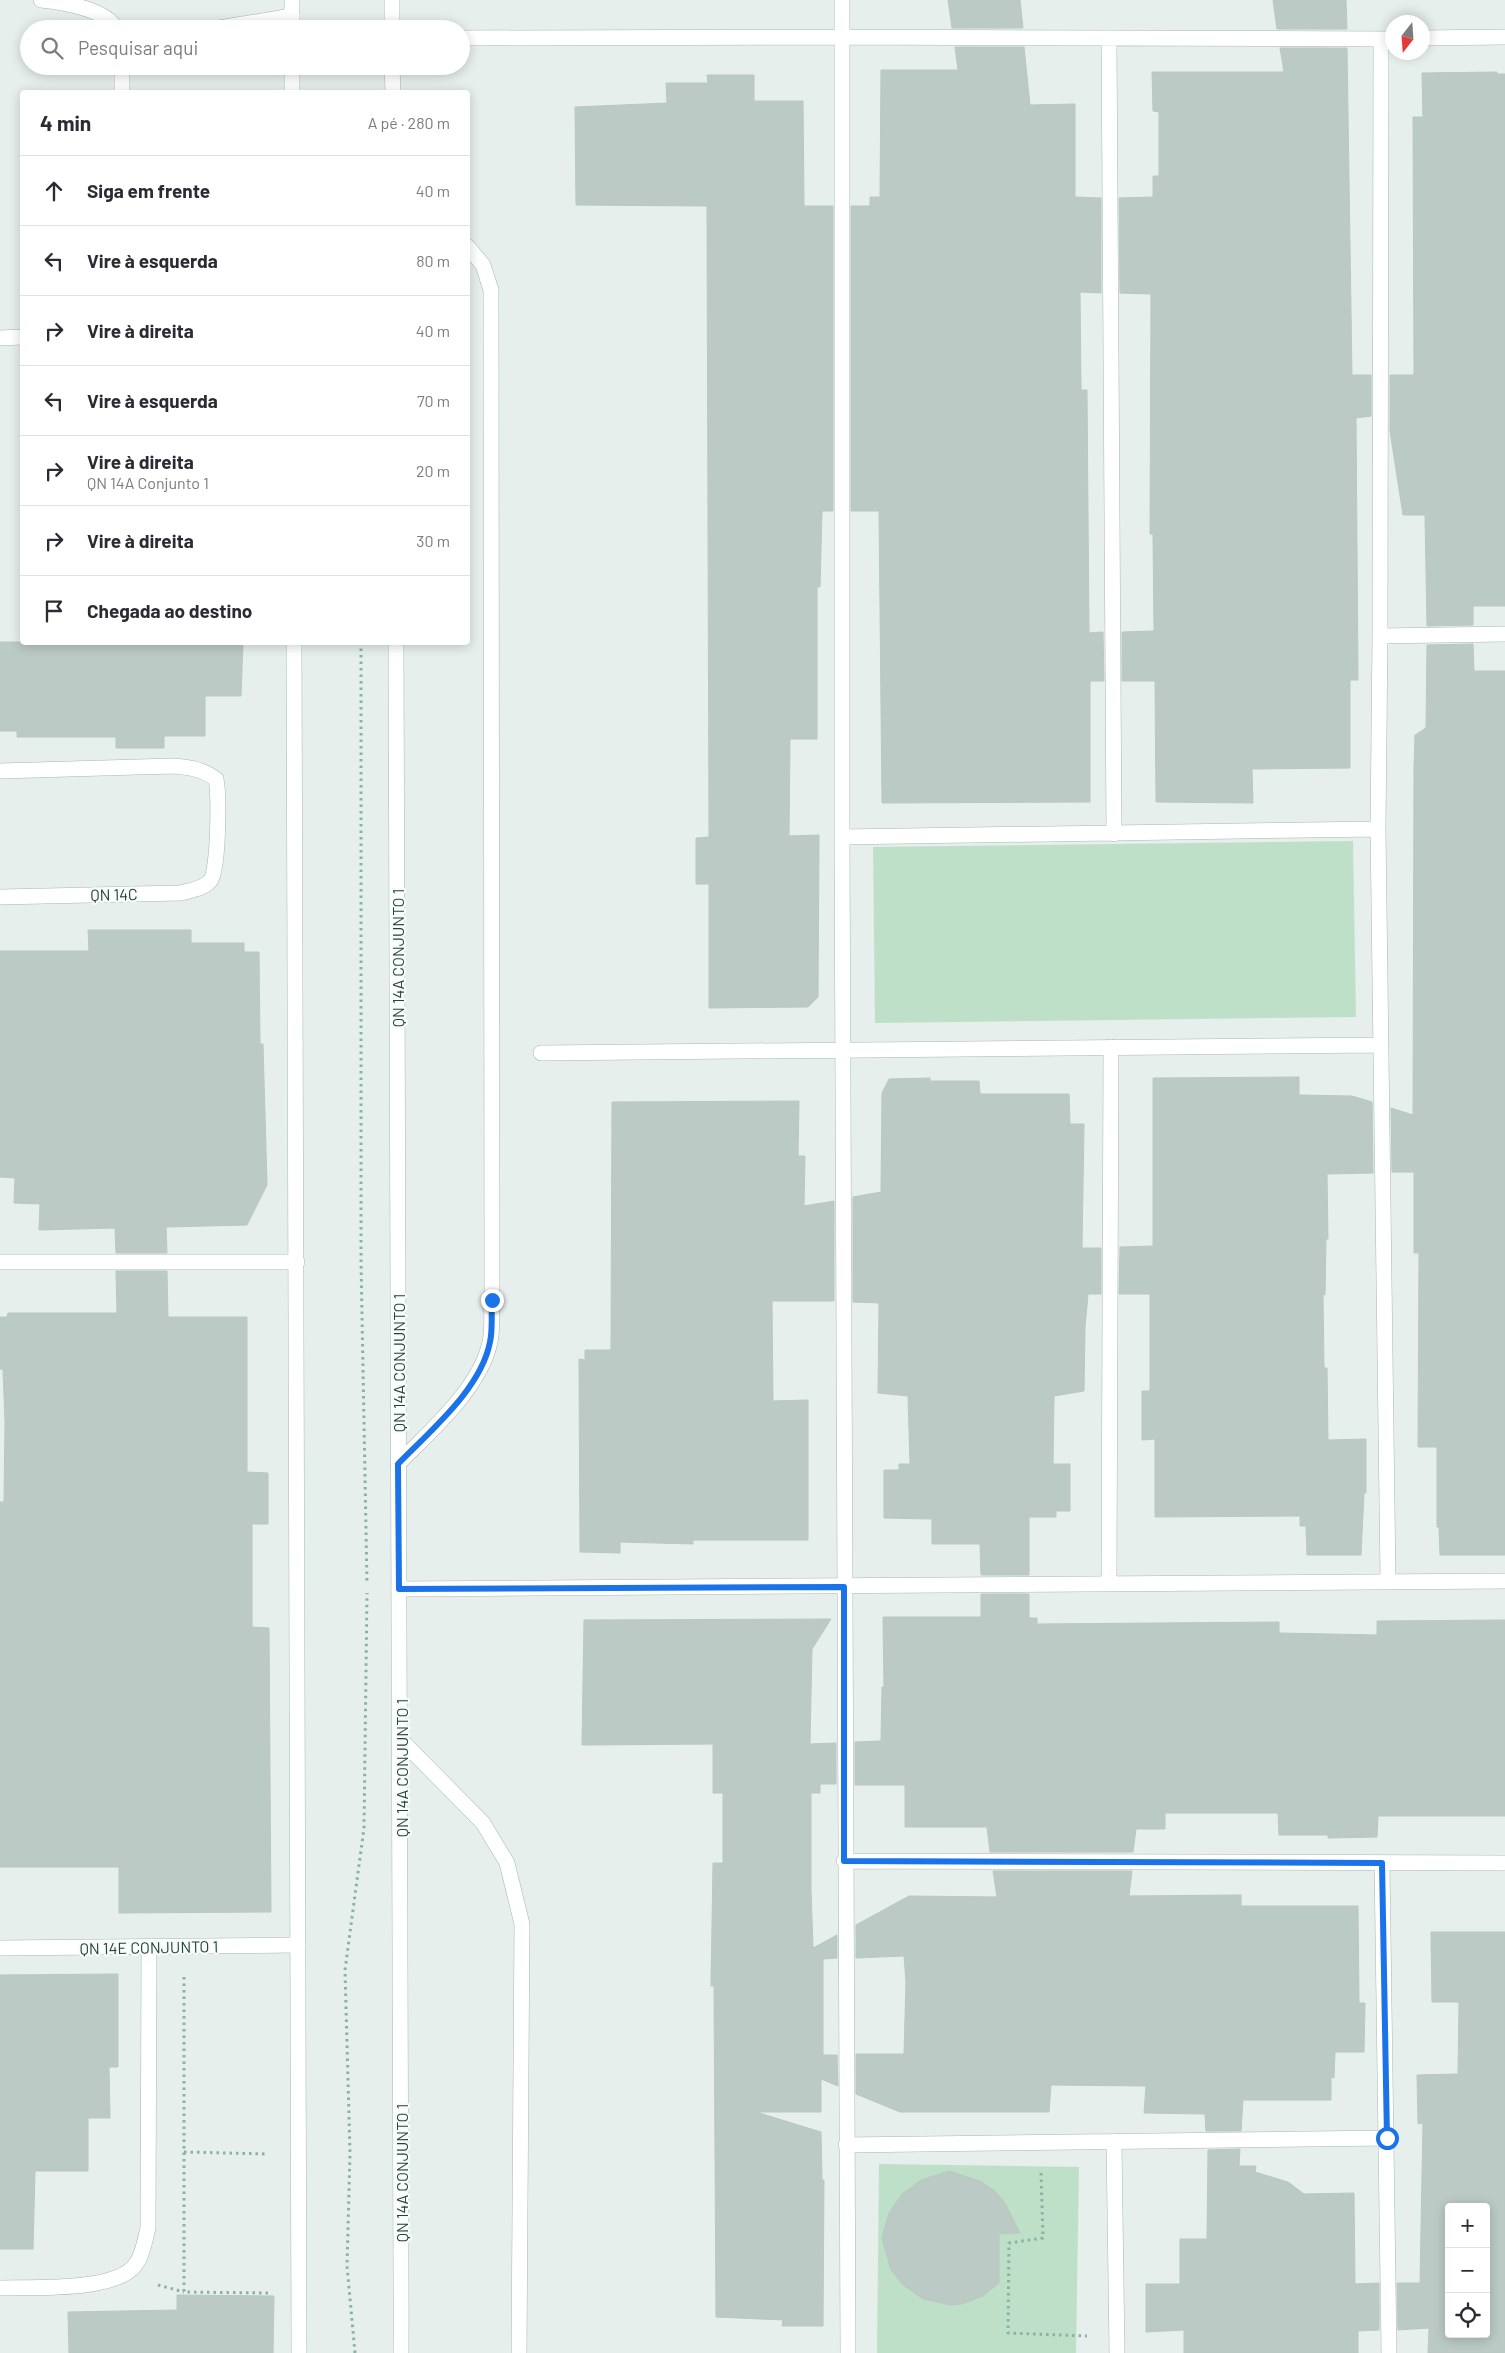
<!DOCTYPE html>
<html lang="pt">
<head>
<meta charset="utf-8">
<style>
  body { margin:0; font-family:Barlow,sans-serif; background:#f7f7f7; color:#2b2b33 }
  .controls { position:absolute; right:15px; bottom:15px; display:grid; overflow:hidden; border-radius:5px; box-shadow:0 2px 12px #0003 }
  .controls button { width:45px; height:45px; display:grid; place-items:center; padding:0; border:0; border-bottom:1px solid #e1e1e2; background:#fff; color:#2b2b33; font:25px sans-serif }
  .compass { position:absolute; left:1385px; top:15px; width:45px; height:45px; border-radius:50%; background:#fff; box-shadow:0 2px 12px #0003; rotate:197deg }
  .stop { position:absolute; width:15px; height:15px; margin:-11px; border:4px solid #1a73e8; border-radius:50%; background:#fff }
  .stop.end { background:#1a73e8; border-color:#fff; box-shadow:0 1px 5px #0008 }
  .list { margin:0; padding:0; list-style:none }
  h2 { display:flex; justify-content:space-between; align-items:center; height:65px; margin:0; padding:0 20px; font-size:21px }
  h2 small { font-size:16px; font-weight:400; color:#7c7c81 }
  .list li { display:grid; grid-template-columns:32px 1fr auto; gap:15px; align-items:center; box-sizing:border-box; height:70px; padding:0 20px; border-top:1px solid #e1e1e2 }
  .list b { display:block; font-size:19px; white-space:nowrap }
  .list p { margin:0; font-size:16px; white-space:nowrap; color:#7c7c81 }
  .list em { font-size:16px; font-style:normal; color:#7c7c81 }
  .icon { flex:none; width:28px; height:28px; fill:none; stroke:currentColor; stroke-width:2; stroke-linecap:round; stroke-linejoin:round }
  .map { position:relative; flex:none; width:1505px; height:2353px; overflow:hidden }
  .search { position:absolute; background:#fff; box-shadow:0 2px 12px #0003; left:20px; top:20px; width:450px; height:55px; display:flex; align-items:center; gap:12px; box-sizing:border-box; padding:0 18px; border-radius:28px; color:#7c7c81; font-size:19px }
  .panel { position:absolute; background:#fff; box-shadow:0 2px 12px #0003; left:20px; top:90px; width:450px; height:555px; border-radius:5px }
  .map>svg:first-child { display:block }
</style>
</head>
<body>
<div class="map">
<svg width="1505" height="2353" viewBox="0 0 1505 2353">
  <rect width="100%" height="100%" fill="#e6efeb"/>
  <path fill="#bfe0c8" d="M1353 841 1356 1017 875 1023 873 847Z
    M879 2164 1079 2167 1076 2353H877Z"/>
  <path fill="#bbcac4" stroke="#b8c9c2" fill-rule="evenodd" d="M948 0H1020L1023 28H952Z
    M1273 0H1346L1347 29H1277Z
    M955 47H1024L1030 105 1075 104V197L1101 198V293L1080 292 1081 390H1087L1089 633 1103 632 1104 681H1090V802L882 803 879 511H851V206H870V197H880L881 70H958Z
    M1280 48H1347L1352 375H1371V416L1356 418 1358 680H1350V768L1252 769 1253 803 1156 802 1155 681H1122V632L1154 631 1153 534H1150L1151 294 1120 293 1119 198 1153 197V176H1159V112L1153 111 1152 72H1284Z
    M1497 72V74H1505V606H1473V625L1427 626 1425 515H1403L1390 431V375H1414L1413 117H1423L1422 73Z
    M707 75H754V101H803L804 206H833V511H822L820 587H817V739H790L789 836 819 835 818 997 808 1007 709 1008V884H696V838L709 837 707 206 576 205 575 107 667 103 666 83H708Z
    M0 642H243L241 696H205V736H164V748H116V737H17V731H0Z
    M1473 644 1474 671H1505V1555H1440L1439 1527H1437V1447H1418L1419 1253H1414V1172H1392L1391 1108 1413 1115 1414 767 1415 735 1426 728 1427 645Z
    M88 930H191V943H244V952H259L260 1044H263L267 1185 247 1225 166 1227 167 1253H116L115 1228 39 1230 40 1204 14 1203 15 1178 0 1177V951H89Z
    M1299 1077V1095L1352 1096 1372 1102 1373 1173 1327 1174 1328 1239H1326L1325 1295 1323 1294 1324 1368H1327L1328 1440 1366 1439V1493H1364L1361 1555H1307L1306 1526H1300V1516L1155 1517V1439L1142 1440V1391H1150V1294H1119L1120 1247 1153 1246V1078Z
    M930 1078V1081H979L980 1094H1069L1070 1124H1084L1082 1248H1101V1294H1088L1085 1327 1084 1391 1054 1396 1053 1464H1070V1511H1056V1517H1029V1575H981L980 1544H932V1519L884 1518V1470H899V1464H910L908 1396 878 1393 879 1303 853 1302V1197L881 1192 882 1093 889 1079Z
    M799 1101 798 1156H805L804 1206 834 1201V1301H772L773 1401 808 1400V1540H693V1544L620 1542V1553L580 1552 579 1359 585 1360V1350H611L612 1102Z
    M116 1271H167L168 1317H247V1472L268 1473V1524H252V1627L269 1628 271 1912 119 1913V1867H0V1502H4L5 1421 3 1369H0V1317H7L8 1313H117Z
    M981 1594H1029V1618H1037V1624L1279 1622V1633L1377 1635V1621L1505 1620V1816H1378L1377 1837 1328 1838V1835H1279L1278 1813H1165V1829H1136L1133 1852H990L987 1827H905V1785H855V1742L881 1741 882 1687H884L883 1617H981Z
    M831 1619 812 1649 810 1744 836 1743V1784H820V1793H811V1890L813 1948 837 1935V1958L823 1959V2055H837L838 2086 821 2079V2112H756L821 2132 822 2180H824L823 2326H782L783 2320 716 2317 714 1986H711L713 1863H723V1793H713V1744L582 1745 584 1620Z
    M993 1871H1132L1129 1896 1241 1895V1906H1358L1359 2003H1365L1364 2052H1335L1334 2078 1331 2077V2100H1243L1241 2131H1206L1205 2114 1144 2113 1146 2086 1051 2085 1049 2112H900L856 2094V2054H904L906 1982 904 1956 856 1958V1925L909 1896 997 1897Z
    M1431 1932H1505V2353H1428L1429 2328 1398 2330 1397 2283H1420L1423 2123 1418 2124 1417 2075 1458 2074 1459 2002H1432ZM1449 2207H1486V2334H1449Z
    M118 1974V2067H109L110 2118H88V2171H35L33 2249H0V1975Z
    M1240 2149 1239 2166H1256L1255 2172 1288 2182 1304 2194 1354 2193 1355 2284 1379 2283V2330L1358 2331V2353H1184V2330L1146 2332V2284H1180V2239H1207L1208 2150Z
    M949 2171 980 2181 995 2191 1005 2203 1020 2233 999 2234V2283L983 2296 962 2304 951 2305 923 2299 903 2285 891 2270 882 2238 889 2213 902 2194 921 2180Z
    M177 2295 274 2296 273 2353H69L68 2312 177 2310Z"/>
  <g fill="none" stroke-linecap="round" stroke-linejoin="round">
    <defs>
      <path id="lane" d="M398 1464C430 1431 480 1389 490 1342 493 1329 491 1313 492 1300L491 290 483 265 468 247
        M402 1741 483 1823 507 1863 522 1924 519 2353"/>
      <path id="street" d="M41 0C61 2 107 9 116 29
        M842 0V837L848 2353
        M213 29 292 16
        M461 38 842 37 1392 39
        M1109 38 1114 834
        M1422 38 1505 37
        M1381 39 1380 636 1378 829 1388 1580
        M122 92V66
        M0 338 22 337
        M1380 636 1505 634
        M0 771 172 766C189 767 202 769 216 779 219 794 219 871 210 881 203 889 191 890 181 893L0 897
        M842 837 1378 829
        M541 1053 1380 1045
        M0 1262H297
        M1109 1582 1111 1047
        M399 1589 1505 1581
        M844 1861 1505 1863
        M1382 1863 1389 2353
        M0 1948 298 1945
        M1114 2141 1117 2353
        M846 2145 1387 2138
        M0 2288C33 2287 117 2292 136 2264 143 2254 145 2240 148 2228L149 1947"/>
      <path id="secondary" d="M292 0V29
        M392 0V29
        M292 66V92
        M392 66 393 92
        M294 642 299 2353
        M396 642C398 1213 403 1783 401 2353"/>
    </defs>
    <use href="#lane" stroke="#a8b8b2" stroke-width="16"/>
    <use href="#street" stroke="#a8b8b2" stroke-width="16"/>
    <use href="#secondary" stroke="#a4bbb3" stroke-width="16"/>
    <path stroke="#86b3a5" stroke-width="3" stroke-dasharray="2.5 4" stroke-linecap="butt" d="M361 642V1261L367 1584
      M184 1977V2292L269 2293
      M184 2152 268 2154
      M1041 2173 1043 2238 1009 2243 1008 2333 1087 2336
      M158 2285 184 2292
      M355 2353 347 2266 350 2153 345 1970 364 1828 367 1593"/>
    <use href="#lane" stroke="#fff" stroke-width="15"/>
    <use href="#street" stroke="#fff" stroke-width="15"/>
    <use href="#secondary" stroke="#fff" stroke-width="15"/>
  </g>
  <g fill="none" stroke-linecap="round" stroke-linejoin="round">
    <path stroke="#1a73e8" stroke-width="6" d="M492 1300C491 1313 493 1329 490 1342 481 1389 430 1431 398 1464L399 1589 844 1587V1861L1382 1863 1387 2138"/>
  </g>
  <g text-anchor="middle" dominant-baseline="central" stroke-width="4.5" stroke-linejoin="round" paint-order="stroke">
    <g font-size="16" fill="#24423a" stroke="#f7fbf9">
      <text transform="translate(114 894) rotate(-1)">QN 14C</text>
      <text transform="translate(397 958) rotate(-90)">QN 14A CONJUNTO 1</text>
      <text transform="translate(398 1363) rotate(-90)">QN 14A CONJUNTO 1</text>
      <text transform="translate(401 1768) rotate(-90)">QN 14A CONJUNTO 1</text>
      <text transform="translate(149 1947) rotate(-1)">QN 14E CONJUNTO 1</text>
      <text transform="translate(401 2173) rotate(-90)">QN 14A CONJUNTO 1</text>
    </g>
  </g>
</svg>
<div class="controls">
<button>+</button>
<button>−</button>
<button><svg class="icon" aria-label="locate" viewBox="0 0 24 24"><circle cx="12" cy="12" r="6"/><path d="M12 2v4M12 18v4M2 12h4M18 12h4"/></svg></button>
</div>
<svg class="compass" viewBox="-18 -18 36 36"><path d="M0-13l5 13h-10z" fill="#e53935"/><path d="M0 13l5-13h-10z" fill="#7c7c81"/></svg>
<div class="stop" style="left:1387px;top:2138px"></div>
<div class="stop end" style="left:492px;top:1300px"></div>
<div class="search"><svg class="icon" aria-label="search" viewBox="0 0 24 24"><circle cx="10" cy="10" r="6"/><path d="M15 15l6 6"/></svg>Pesquisar aqui</div>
<section class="panel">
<h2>4 min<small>A pé · 280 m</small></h2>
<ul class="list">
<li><svg class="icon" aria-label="ahead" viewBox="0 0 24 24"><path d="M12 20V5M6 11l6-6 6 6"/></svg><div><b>Siga em frente</b></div><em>40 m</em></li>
<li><svg class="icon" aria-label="left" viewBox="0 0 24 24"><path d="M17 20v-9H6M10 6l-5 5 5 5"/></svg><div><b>Vire à esquerda</b></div><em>80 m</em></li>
<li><svg class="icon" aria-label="right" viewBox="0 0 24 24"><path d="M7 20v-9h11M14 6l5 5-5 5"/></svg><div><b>Vire à direita</b></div><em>40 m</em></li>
<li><svg class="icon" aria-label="left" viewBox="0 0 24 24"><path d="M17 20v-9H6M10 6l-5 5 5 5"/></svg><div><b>Vire à esquerda</b></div><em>70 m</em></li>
<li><svg class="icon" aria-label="right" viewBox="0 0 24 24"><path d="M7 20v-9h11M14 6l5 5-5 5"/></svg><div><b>Vire à direita</b><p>QN 14A Conjunto 1</p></div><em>20 m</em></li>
<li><svg class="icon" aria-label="right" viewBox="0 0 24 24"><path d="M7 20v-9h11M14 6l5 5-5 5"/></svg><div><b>Vire à direita</b></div><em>30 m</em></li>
<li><svg class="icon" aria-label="arrive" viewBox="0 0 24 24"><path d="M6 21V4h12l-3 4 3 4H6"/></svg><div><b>Chegada ao destino</b></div></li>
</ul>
</section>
</div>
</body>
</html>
